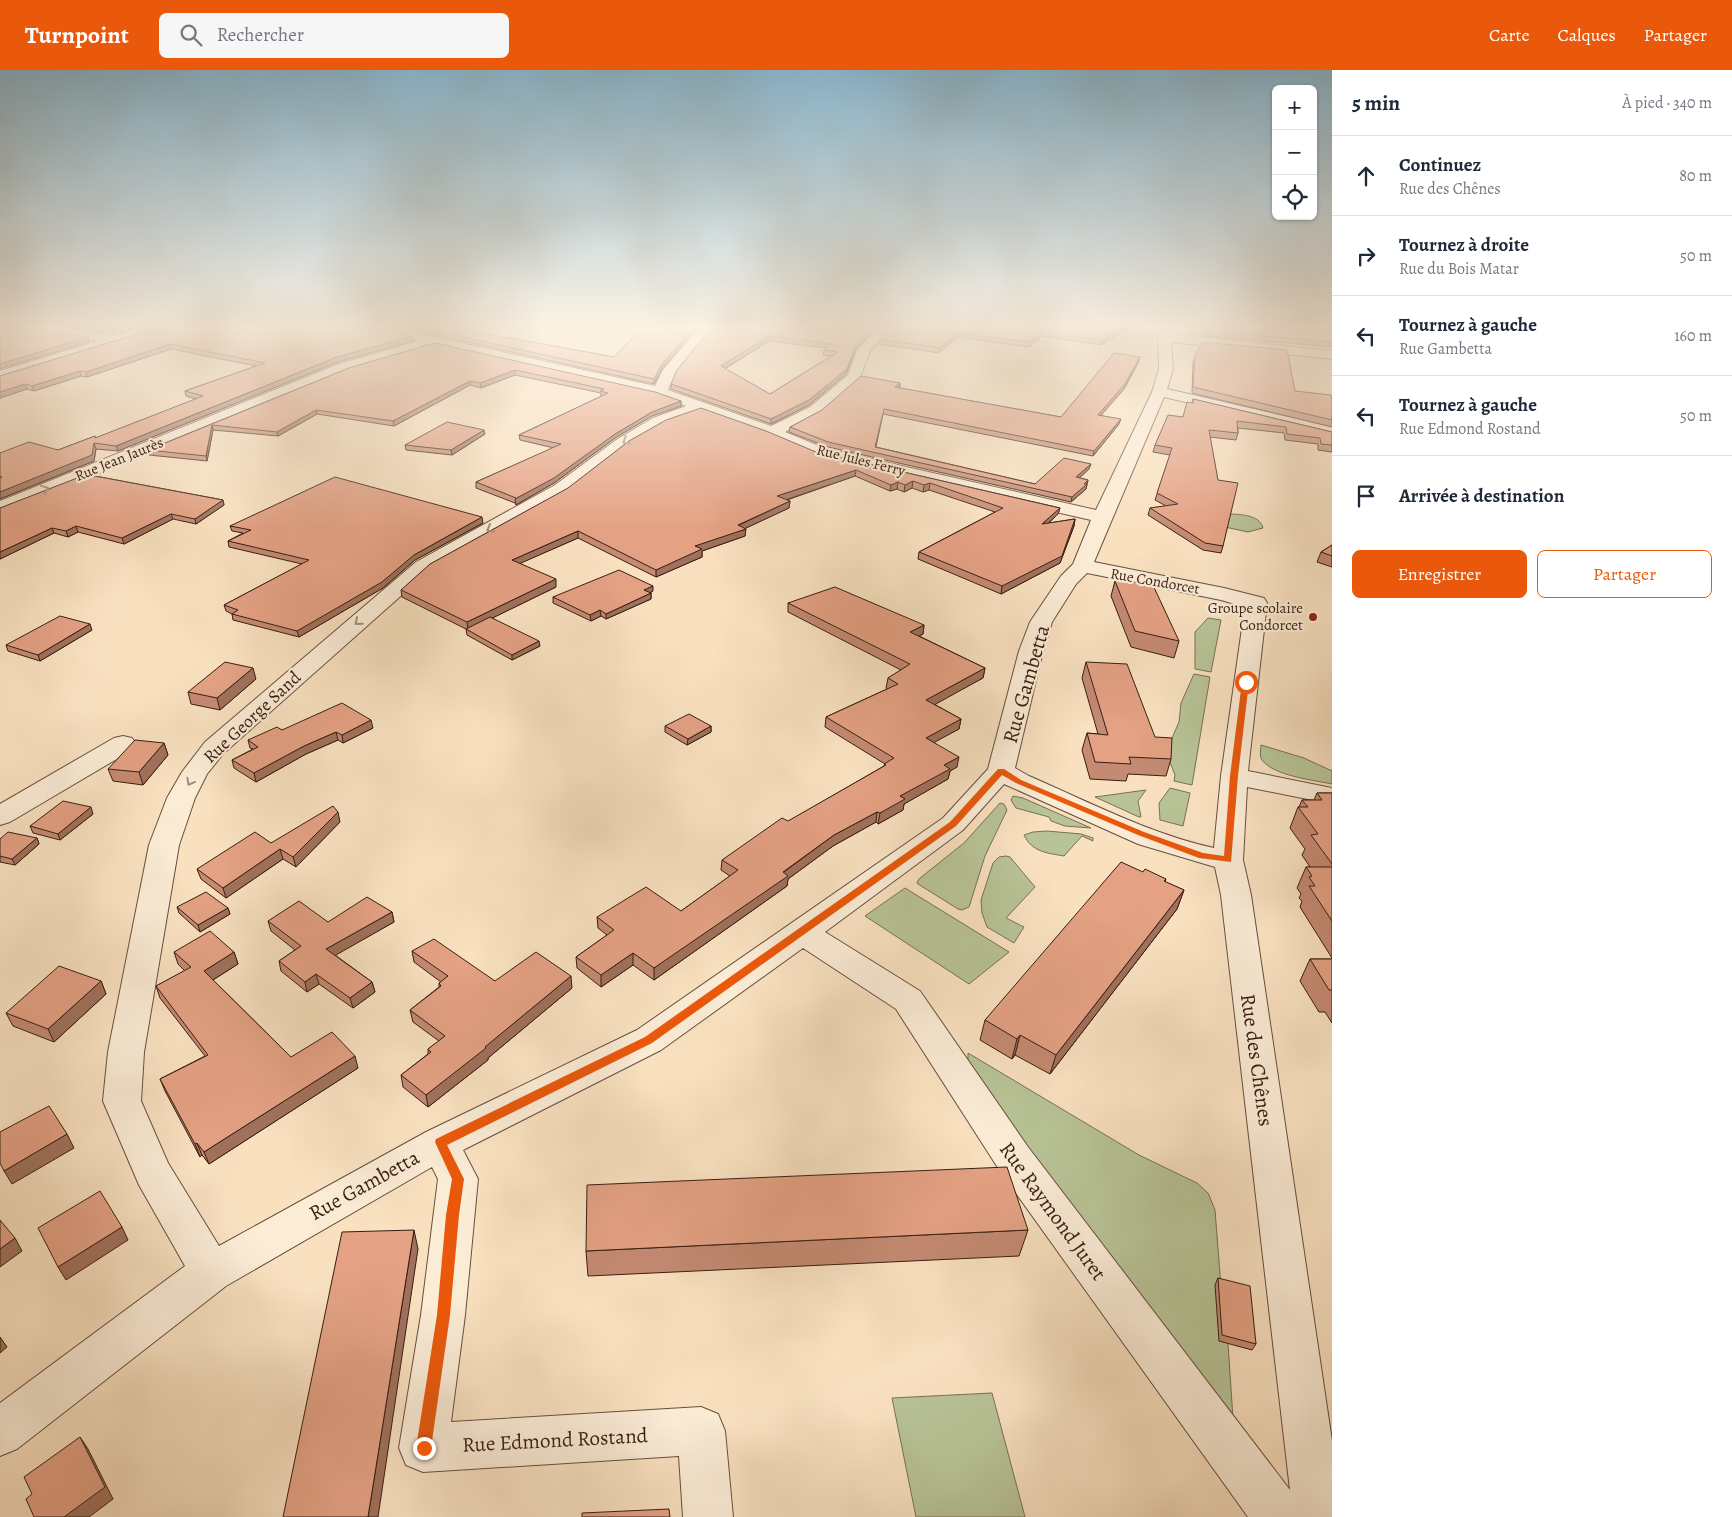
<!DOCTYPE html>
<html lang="fr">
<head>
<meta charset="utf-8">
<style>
  body { margin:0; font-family:Alegreya,serif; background:#f6f6f7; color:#1f2937 }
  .controls { position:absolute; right:15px; top:15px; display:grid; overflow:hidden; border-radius:8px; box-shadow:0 1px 4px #0004 }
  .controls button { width:45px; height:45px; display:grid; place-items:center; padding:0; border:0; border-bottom:1px solid #e0e1e3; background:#fff; color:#1f2937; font:25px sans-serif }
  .stop { position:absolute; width:15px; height:15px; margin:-11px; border:4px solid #ea580c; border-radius:50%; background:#fff }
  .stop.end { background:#ea580c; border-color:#fff; box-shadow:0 1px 5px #0008 }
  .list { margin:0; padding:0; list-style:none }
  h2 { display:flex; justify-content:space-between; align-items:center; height:65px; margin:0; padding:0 20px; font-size:21px }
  h2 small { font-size:16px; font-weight:400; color:#747a83 }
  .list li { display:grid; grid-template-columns:32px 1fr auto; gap:15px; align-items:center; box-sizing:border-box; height:80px; padding:0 20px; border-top:1px solid #e0e1e3 }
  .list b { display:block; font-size:19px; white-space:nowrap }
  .list p { margin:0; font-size:16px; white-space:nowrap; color:#747a83 }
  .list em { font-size:16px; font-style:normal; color:#747a83 }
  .actions { display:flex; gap:10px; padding:15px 20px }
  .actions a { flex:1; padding:11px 0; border:1px solid #ea580c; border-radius:8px; text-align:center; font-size:18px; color:#ea580c }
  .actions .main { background:#ea580c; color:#fff }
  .icon { flex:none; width:28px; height:28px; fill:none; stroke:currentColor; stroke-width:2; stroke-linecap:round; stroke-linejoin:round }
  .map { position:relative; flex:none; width:1332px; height:1447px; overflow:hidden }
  header { display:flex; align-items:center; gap:30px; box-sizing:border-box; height:70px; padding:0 25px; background:#ea580c; color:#fff }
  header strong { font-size:24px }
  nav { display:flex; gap:28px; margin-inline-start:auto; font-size:18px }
  .search { width:350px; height:45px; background:#f6f6f7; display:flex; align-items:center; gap:12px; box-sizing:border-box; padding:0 18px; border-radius:8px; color:#747a83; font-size:19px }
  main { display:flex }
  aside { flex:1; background:#fff }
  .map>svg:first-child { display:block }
</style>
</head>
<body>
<header>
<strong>Turnpoint</strong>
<div class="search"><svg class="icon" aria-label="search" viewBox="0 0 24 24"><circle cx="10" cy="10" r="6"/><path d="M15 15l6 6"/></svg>Rechercher</div>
<nav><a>Carte</a><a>Calques</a><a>Partager</a></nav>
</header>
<main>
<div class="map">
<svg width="1332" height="1447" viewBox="0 0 1332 1447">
  <rect width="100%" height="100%" fill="#f9e1c0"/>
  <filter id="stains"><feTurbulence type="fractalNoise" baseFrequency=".004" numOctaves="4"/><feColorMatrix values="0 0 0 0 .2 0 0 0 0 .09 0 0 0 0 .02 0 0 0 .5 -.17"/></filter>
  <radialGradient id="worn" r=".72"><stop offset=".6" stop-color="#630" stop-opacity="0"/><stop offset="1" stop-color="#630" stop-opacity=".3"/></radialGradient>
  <path fill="#b8c497" stroke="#787054" d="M1225 444C1237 444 1260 444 1263 458L1248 462 1225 457Z
    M1208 548 1221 550 1211 602 1195 599V562Z
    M1194 604 1210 607 1192 715 1174 711 1175 705 1166 682 1179 652 1181 633Z
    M1261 675 1304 688 1332 701V714C1313 710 1274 706 1262 690 1259 686 1261 680 1261 675Z
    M1170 718 1190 723 1183 756 1160 750 1159 733Z
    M1146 720 1138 731 1141 747H1139L1095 727Z
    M1013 726 1023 728 1091 758 1065 756 1051 751 1049 747 1016 738 1011 730Z
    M1000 733 1004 734 1007 740 985 786 969 837 962 840 958 839 918 814 917 812 920 808 964 773Z
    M1047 761 1081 764 1093 768V771L1082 766 1064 786C1047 783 1032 782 1024 765L1033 762Z
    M1006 786 1010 787 1035 817 1006 848 1024 857 1014 873 987 857 982 843 981 830 993 793 999 787Z
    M905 818 1009 882 969 914 865 846Z
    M968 983 1139 1085 1197 1113 1208 1123 1215 1140 1221 1217 1228 1274 1233 1349 975 1007 968 994Z
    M992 1323 1025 1447H916L892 1328Z"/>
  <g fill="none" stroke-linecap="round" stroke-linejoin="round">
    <defs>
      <path id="minor" d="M16 256H49L114 266 146 256H166L165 259 0 310V301L98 271 22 260Z
        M387 256H404L426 265 655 316 663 300 701 256H714L675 304 668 320 771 356 810 337 848 305 857 280 880 256H893L870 281 859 310 820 343 785 362 827 379 1096 440 1152 322 1159 299 1158 256H1170L1171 264 1332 281V289L1171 272 1173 299 1167 319 1332 357V367L1164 327 1094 492 1224 518 1264 528 1267 533 1248 701 1332 718V734L1247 717 1243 790 1251 825 1332 1371V1447H1248L1000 1101 896 939 803 878 661 980 463 1080 478 1109 465 1245 451 1352 701 1337 718 1344 725 1361 733 1447H683L679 1386 423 1402 406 1395 399 1378 421 1245 438 1109 432 1097 226 1216 17 1379 0 1386V1333L185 1196 139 1115 103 1031 108 982 149 775 167 728 182 702 205 672 416 492 555 415 616 370 653 348 686 336 656 325 435 275 349 300 0 444V431L339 294 419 271 388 259ZM701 342 766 365 816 387 1091 450 1073 494 1061 506 1030 552 1019 581 988 699 943 748 637 960 426 1062 219 1176 168 1093 141 1031 144 982 179 775 195 728 207 704 223 684 430 500 567 423 628 376 665 354ZM1087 503 1221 530 1245 537 1221 706 1214 778C1150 764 1089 732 1029 706L1015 698 1043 581 1052 552 1076 514ZM1004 714 1138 774 1215 797 1221 825 1290 1420 1028 1077 920 921 825 862 963 760Z
        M123 666 132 668 136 674 132 680 10 752 0 755V734L114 668Z"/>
    </defs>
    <use href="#minor" stroke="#684e3e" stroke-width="2"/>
    <use href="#minor" fill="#fbecd6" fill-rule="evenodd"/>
  </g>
  <path fill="#c48a72" stroke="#381d12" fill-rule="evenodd" d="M62 256H140L114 264Z
    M164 256 413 271 338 292 118 381 96 379 94 391 0 429V383L58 380 95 366 96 368 196 329 186 326 185 321 256 296 171 279 87 307 81 306 34 321 27 319 0 328V306Z
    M409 256H443L614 287 644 256H698L662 299 654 314 427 263Z
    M713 256H878L856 279 846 304 809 335 771 354 671 319V314ZM769 271 827 278 824 280 823 285 831 286 770 324 725 299Z
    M891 256H1131L1101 275 1042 266 1029 277 957 267 939 283 879 274 880 269Z
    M1332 256V277L1205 266 1206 261Z
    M435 273 681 331V336L652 346 615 368 554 413 516 435 515 433 476 418V412L554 378 520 370 519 365 602 326H601V323L515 305 481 318 470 315 394 356 317 344 278 366 213 360 207 391 149 385 148 380 349 298Z
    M1195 287 1295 321 1332 330V357L1192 323 1193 292Z
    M1139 291 1124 319 1101 345 1119 354 1093 386 883 344 876 377 1035 414 1089 399 1079 408 1088 410 1086 419 1071 432 828 377 789 362 790 357 900 313V317L899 318 1061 347Z
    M1193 329 1332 362V382L1318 380V374L1285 370 1284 363 1238 358V363L1236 370 1210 367 1223 476 1221 483 1203 480 1148 445 1150 438 1166 436 1155 430 1170 385 1153 382 1155 375 1183 347 1192 333Z
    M485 364 452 385 406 380 405 375Z
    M816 382 1060 438 1058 444 1049 453 1075 449 1074 456 1060 493 1001 524 918 489 919 482 995 442 929 420 923 422 912 418 904 422 897 419 890 421 855 406 787 430 790 431 789 438 745 458V466L702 481V487L656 507 578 468 520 493 556 517 492 548 540 576 512 590 467 565 466 559 402 527 401 520Z
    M90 403V405L223 430 224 435 196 454 173 449 124 474 78 462 68 467 54 463 0 489Z
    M483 453 415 490 383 518 299 567 233 550 232 544 226 541 224 535 302 494 229 477 228 471 243 463 232 461 230 456Z
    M1332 475V497L1317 492 1321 482Z
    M1115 511 1179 571 1174 588 1131 577 1111 526Z
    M653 521 650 523H651V529L606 549 601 546 591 551 553 533V527Z
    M788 533 924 555 923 564 919 566 985 598 983 608 934 634 961 649 959 659 934 672 957 697 950 701 948 709 904 734 903 740 878 754 876 752 833 776 788 809 787 816 654 910 633 895 601 917 577 898 576 887 607 865 598 858 597 847 681 841 730 806 721 800 722 790 884 696 885 694 825 657 826 647 887 619 886 618 888 608 901 600 788 542Z
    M92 560 40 591 8 581 6 575Z
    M1086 592 1155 667 1171 689 1166 706 1128 704 1126 711 1090 709 1082 680 1087 663 1098 664 1082 608Z
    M256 609 220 640 191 634 188 622Z
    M665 656H711V662L687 675 665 662Z
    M373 658 343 673 338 670 306 684 256 712 234 698 232 690 253 679 250 678 248 670 282 660Z
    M164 673 168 685 143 715 113 711 108 699Z
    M1317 723H1332V888L1300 837 1302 831 1299 828 1301 824 1297 818 1306 797H1310L1302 785 1305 779 1290 758 1298 737H1299L1302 730H1314Z
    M93 744 60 770 33 763 30 756Z
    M340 752 296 797 283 789 226 828 201 809 197 799 271 773Z
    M37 768 39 774 15 795 0 792V769Z
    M1143 802 1166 809 1165 812 1184 820 1177 839 1050 1004 1015 985 1012 989 980 970 985 950Z
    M177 837 228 838 230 844 200 862 179 843Z
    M392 842 394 852 335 885 372 912 375 922 353 938 319 914 307 922 281 901 279 891 295 880 271 861 268 851 328 852Z
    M412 881 495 911 572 918 488 988V990L428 1037 403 1017 401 1005 428 984V979L439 971 413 952 410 940 439 917V913L441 912 414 892Z
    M174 882H234L238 894 213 910 291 987 358 998 209 1094 202 1085 200 1087 165 1021 160 1009 205 986 160 928 156 916 185 901 178 894Z
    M1310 889H1332V953L1325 942H1319L1300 911Z
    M101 911 106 924 54 972 13 956 6 943Z
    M1028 1160 1019 1186 588 1206 586 1181Z
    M1218 1208 1256 1274 1252 1280 1219 1271 1215 1215Z"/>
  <path fill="#a0715c" stroke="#381d12" d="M124 256H140L114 264 113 259Z
    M695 256H698L662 299 654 314V309L662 294Z
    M874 256H878L856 279 846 304 809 335 771 354V349L856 274Z
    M1125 256H1131L1101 275 1102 271Z
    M1043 261 1042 266 1029 277 1030 272Z
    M958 263 957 267 939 283 940 278Z
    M413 266V271L338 292 118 381 116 376 337 287Z
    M769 266V271L721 301V296Z
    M88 267 89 272 0 299V294Z
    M170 274 171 279 87 307 86 302Z
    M1140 287 1139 291 1124 319 1097 350 1098 345Z
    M515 300V305L481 318 480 313Z
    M80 301 81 306 34 321 32 316Z
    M470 311V315L394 356 393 351Z
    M900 313V317L894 322 895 317Z
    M25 314 27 319 0 328V322Z
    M681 331V336L652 346 615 368 554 413 516 435 515 429 615 364 652 342Z
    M316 340 317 344 278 366 277 362Z
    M1121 349 1119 354 1093 386 1094 381Z
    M212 355 213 360 207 391 206 386Z
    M484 360 485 364 452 385 451 380Z
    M94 373 96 379 94 391 0 429V422Z
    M1091 394 1089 399 1075 412 1076 407Z
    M856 400 855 406 777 433V426Z
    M1088 410 1086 419 1071 432 1072 427Z
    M913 411 912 418 904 422 905 415Z
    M898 412 897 419 890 421 891 415Z
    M930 413 929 420 923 422 924 415Z
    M223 430 224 435 196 454 195 449Z
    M790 431 789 438 740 461 746 459 745 466 702 481V487L656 507V500L695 476Z
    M1060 438 1058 444 1040 461 1042 454Z
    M171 444 173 449 124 474 122 468Z
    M482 447 483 453 415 490 383 518 299 567 297 561 414 485Z
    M1075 449 1074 456 1060 493 1001 524 1002 516Z
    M76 456 78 462 68 467 66 461Z
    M52 458 54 463 0 489V482Z
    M578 461V468L512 497V490Z
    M556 509V517L468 560 467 552Z
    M653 516V521L644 526V520Z
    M651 523V529L606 549V544Z
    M600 540 601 546 591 551 590 545Z
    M90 554 92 560 40 591 38 585Z
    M924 555 923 564 909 571 910 562Z
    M539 571 540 576 512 590V585Z
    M253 598 256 609 220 640 217 628Z
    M985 598 983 608 925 640 926 630Z
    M961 649 959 659 924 678 926 668Z
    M371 650 373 658 343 673 342 665Z
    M711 656V662L687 675 688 669Z
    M336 662 338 670 306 684 256 712 254 703 304 676Z
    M164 673 168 685 143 715 139 702Z
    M959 687 957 697 950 701 948 709 904 734 903 740 878 754 880 743 900 726 944 695Z
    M91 737 93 744 60 770 58 764Z
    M338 742 340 752 296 797 293 787Z
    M877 742 876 752 833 776 788 809 787 816 654 910V898L834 765Z
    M37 768 39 774 15 795 12 789Z
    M280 779 283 789 226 828 223 818Z
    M1184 820 1177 839 1050 1004 1056 985Z
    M228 838 230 844 200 862 198 855Z
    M392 842 394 852 329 889 326 879Z
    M234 882 238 894 208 913 204 901Z
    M633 883V895L601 917V905Z
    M316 904 319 914 307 922 305 912Z
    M571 906 572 918 488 988V990L428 1037 426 1025Z
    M101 911 106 924 54 972 48 959Z
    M372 912 375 922 353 938 350 928Z
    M1020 965 1015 985 1012 989 1017 969Z
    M355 986 358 998 209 1094 204 1082Z
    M67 1064 74 1078 12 1114 4 1101Z
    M197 1073 202 1085 200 1087 195 1074Z
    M122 1157 128 1170 66 1210 58 1197Z
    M414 1160 418 1179 378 1447H368Z
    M15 1168 22 1181 0 1197V1179Z
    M0 1267 7 1277 0 1283Z
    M80 1367 88 1379 113 1429 89 1447H64Z"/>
  <path fill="#e4a184" stroke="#381d12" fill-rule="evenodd" d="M0 256H18L19 257 88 267 0 294Z
    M91 256H124L113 259Z
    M164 256H387L413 266 337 287 116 376 94 373 92 385 0 422V408L2 407H0V383L29 372 58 380 95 366V368L203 326 185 321 265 293 170 274 86 302 80 301 32 316 25 314 0 322V306Z
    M420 256H443L614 287 644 256H695L662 294 654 309 426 259Z
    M713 256H874L856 274 847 299 809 330 771 349 671 314 677 300ZM769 266 831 274 824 280 838 282 770 324 721 296Z
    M891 256H1125L1102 271 1043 261 1030 272 958 263 940 278 880 269Z
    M1209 256H1332V272L1206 261Z
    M1202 272 1287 280 1295 321 1331 325 1332 330V350L1193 317 1195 287Z
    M435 273 655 322 681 331 652 342 615 364 554 408 515 429 516 428 476 412 561 374 519 365 608 323 600 321 604 319 515 300 480 313 470 311 393 351 316 340 277 362 212 355 206 386 148 380 349 298Z
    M1114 283 1140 287 1125 314 1098 345 1121 349 1094 381 884 339 875 377 1035 414 1064 388 1091 394 1076 407 1088 410 1084 414H1087L1072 427 828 372 790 357 822 340 861 306 900 313 895 317 1061 347Z
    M1193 329 1332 362V375L1321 374 1320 368 1287 364 1286 357 1237 351 1238 363 1209 360 1218 410 1238 413 1223 476 1205 473 1150 438 1178 434 1157 423 1172 378 1155 375 1168 345 1183 347 1187 332 1193 333Z
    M701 338 766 361 816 382 1060 438 1042 454 1075 449 1062 486 1002 516 919 482 1003 438 930 413 924 415 913 411 905 415 898 412 891 415 856 400 777 426 790 431 738 455 746 459 695 476 702 479 656 500 578 461 512 490 556 509 467 552 401 520 430 494 568 418 629 371 666 350Z
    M447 352 484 360 451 380 405 375Z
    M90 403 89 405 223 430 195 449 171 444 122 468 76 456 66 461 52 458 0 482V438Z
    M335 407 482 447 414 485 382 512 297 561 232 544 238 540 224 535 309 490 228 471 251 460 230 456Z
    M1332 475V486L1321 482Z
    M619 500 653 516 644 520 651 523 606 544 600 540 590 545 553 527Z
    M1115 511 1152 513 1179 571 1135 561Z
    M835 517 924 555 910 562 985 598 926 630 961 649 926 668 959 687 944 695 950 699 900 726 905 729 880 743 877 742 834 765 783 802 788 806 654 898 633 883 601 905 576 887 614 860 597 847 646 817 681 841 738 800 722 790 782 748 788 751 886 695 884 694 894 688 826 647 898 614 888 608 910 594 788 533Z
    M60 546 90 554 38 585 6 575Z
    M490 547 539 571 512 585 466 559Z
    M225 592 253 598 217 628 188 622Z
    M1086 592 1127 594 1155 667 1172 668 1171 689 1129 687 1131 694 1095 692 1087 663 1108 665Z
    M342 633 371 650 342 665 336 662 304 676 254 703 232 690 258 677 248 670 277 657 282 660Z
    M689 644 711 656 688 669 665 656Z
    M135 670 164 673 139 702 108 699Z
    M1317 723H1332V794L1311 765 1318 764 1298 737H1308L1302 730H1322Z
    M63 731 91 737 58 764 30 756Z
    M333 736 338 742 293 787 280 779 223 818 197 799 255 762 271 773Z
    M8 762 37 768 12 789 0 786V769Z
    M1121 792 1143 802 1145 799 1166 809 1164 811 1184 820 1056 985 1020 965 1017 969 985 950Z
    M1306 797H1332V851L1309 816H1315L1309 807 1312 806Z
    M206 822 228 838 198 855 177 837Z
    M367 827 392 842 326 879 372 912 350 928 316 904 305 912 279 891 301 876 268 851 299 831 328 852Z
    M210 861 234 882 204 901 291 987 332 962 355 986 204 1082 197 1073 195 1074 160 1009 208 985 156 916 191 897 174 882Z
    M434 869 495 911 536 882 571 906 485 977 486 978 426 1025 401 1005 431 982 428 979 445 966 410 940 441 916 439 913 448 906 412 881Z
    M1310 889H1332V920H1329Z
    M59 896 101 911 48 959 6 943Z
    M49 1036 67 1064 4 1101 0 1093V1062Z
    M1007 1097 1028 1160 586 1181 587 1115Z
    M100 1121 122 1157 58 1197 38 1158Z
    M0 1150 15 1168 0 1179Z
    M414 1160 368 1447H283L342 1162Z
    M1218 1208 1250 1216 1256 1274 1222 1265Z
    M80 1367 105 1417 64 1447H34L26 1429 32 1424 24 1407Z
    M669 1439 670 1447H582V1443Z"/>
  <defs><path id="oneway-chevron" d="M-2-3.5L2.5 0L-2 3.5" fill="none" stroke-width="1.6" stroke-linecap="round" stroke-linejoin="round" transform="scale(1.25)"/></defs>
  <g stroke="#a38f7e">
    <use href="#oneway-chevron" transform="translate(626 371) rotate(148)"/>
    <use href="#oneway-chevron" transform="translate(45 419) rotate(-22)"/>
    <use href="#oneway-chevron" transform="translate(490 459) rotate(151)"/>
    <use href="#oneway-chevron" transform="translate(358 552) rotate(139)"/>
    <use href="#oneway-chevron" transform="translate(190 712) rotate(119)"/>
  </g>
  <linearGradient id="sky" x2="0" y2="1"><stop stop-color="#8ab8d1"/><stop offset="0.56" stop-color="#fcf2e3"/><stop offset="1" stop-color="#fcf2e3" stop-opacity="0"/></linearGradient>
  <rect width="1332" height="459" fill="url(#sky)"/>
  <path fill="#ea580c" d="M1246 610 1249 612 1238 706 1231 792 1199 788 1138 765 1016 713 1002 705 956 756 652 973 447 1075 464 1109 459 1145 450 1245 431 1378 429 1383 424 1385 418 1383 416 1378 437 1245 446 1145 452 1109 435 1072 436 1069 645 967 950 752 998 699H1004L1021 710 1144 762 1203 783 1224 786 1230 706 1242 612Z"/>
  <circle fill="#8f2418" stroke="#fbecd6" stroke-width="2" cx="1313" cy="547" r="5"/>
  <g text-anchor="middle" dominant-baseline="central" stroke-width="4.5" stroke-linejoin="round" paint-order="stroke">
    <g font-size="15" fill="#381d12" stroke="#fbecd6">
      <text transform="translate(119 389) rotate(-22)">Rue Jean Jaurès</text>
      <text transform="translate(861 390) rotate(14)">Rue Jules Ferry</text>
      <text transform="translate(1155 511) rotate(10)">Rue Condorcet</text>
    </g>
    <g font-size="15" fill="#381d12" stroke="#fbecd6" text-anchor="end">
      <text x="1303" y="538">Groupe scolaire<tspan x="1303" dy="17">Condorcet</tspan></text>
    </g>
    <g font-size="18" fill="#381d12" stroke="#fbecd6">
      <text transform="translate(252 647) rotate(-43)">Rue George Sand</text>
    </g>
    <g font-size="21" fill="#381d12" stroke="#fbecd6">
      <text transform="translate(1026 614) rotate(-74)">Rue Gambetta</text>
      <text transform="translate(1257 990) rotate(82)">Rue des Chênes</text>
      <text transform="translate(364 1115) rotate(-29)">Rue Gambetta</text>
      <text transform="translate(1053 1141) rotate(54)">Rue Raymond Juret</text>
      <text transform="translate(555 1370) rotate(-3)">Rue Edmond Rostand</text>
    </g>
  </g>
  <rect width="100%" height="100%" filter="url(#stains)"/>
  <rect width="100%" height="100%" fill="url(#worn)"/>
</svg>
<div class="controls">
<button>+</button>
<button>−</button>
<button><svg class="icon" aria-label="locate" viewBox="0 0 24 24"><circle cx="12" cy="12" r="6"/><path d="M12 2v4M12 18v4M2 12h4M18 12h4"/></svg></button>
</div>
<div class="stop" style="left:1246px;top:612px"></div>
<div class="stop end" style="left:424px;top:1378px"></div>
</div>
<aside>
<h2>5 min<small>À pied · 340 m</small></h2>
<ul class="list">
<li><svg class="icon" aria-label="ahead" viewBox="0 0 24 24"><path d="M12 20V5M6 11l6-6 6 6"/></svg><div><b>Continuez</b><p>Rue des Chênes</p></div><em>80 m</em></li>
<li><svg class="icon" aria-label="right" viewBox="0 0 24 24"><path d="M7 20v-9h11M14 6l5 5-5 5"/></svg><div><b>Tournez à droite</b><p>Rue du Bois Matar</p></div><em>50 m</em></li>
<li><svg class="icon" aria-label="left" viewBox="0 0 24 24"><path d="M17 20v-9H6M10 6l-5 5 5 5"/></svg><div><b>Tournez à gauche</b><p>Rue Gambetta</p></div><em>160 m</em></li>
<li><svg class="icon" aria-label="left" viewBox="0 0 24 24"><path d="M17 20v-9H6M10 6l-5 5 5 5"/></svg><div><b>Tournez à gauche</b><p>Rue Edmond Rostand</p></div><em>50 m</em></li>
<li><svg class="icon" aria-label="arrive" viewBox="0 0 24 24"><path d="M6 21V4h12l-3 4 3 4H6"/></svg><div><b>Arrivée à destination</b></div></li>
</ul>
<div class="actions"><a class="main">Enregistrer</a><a>Partager</a></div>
</aside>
</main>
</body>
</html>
